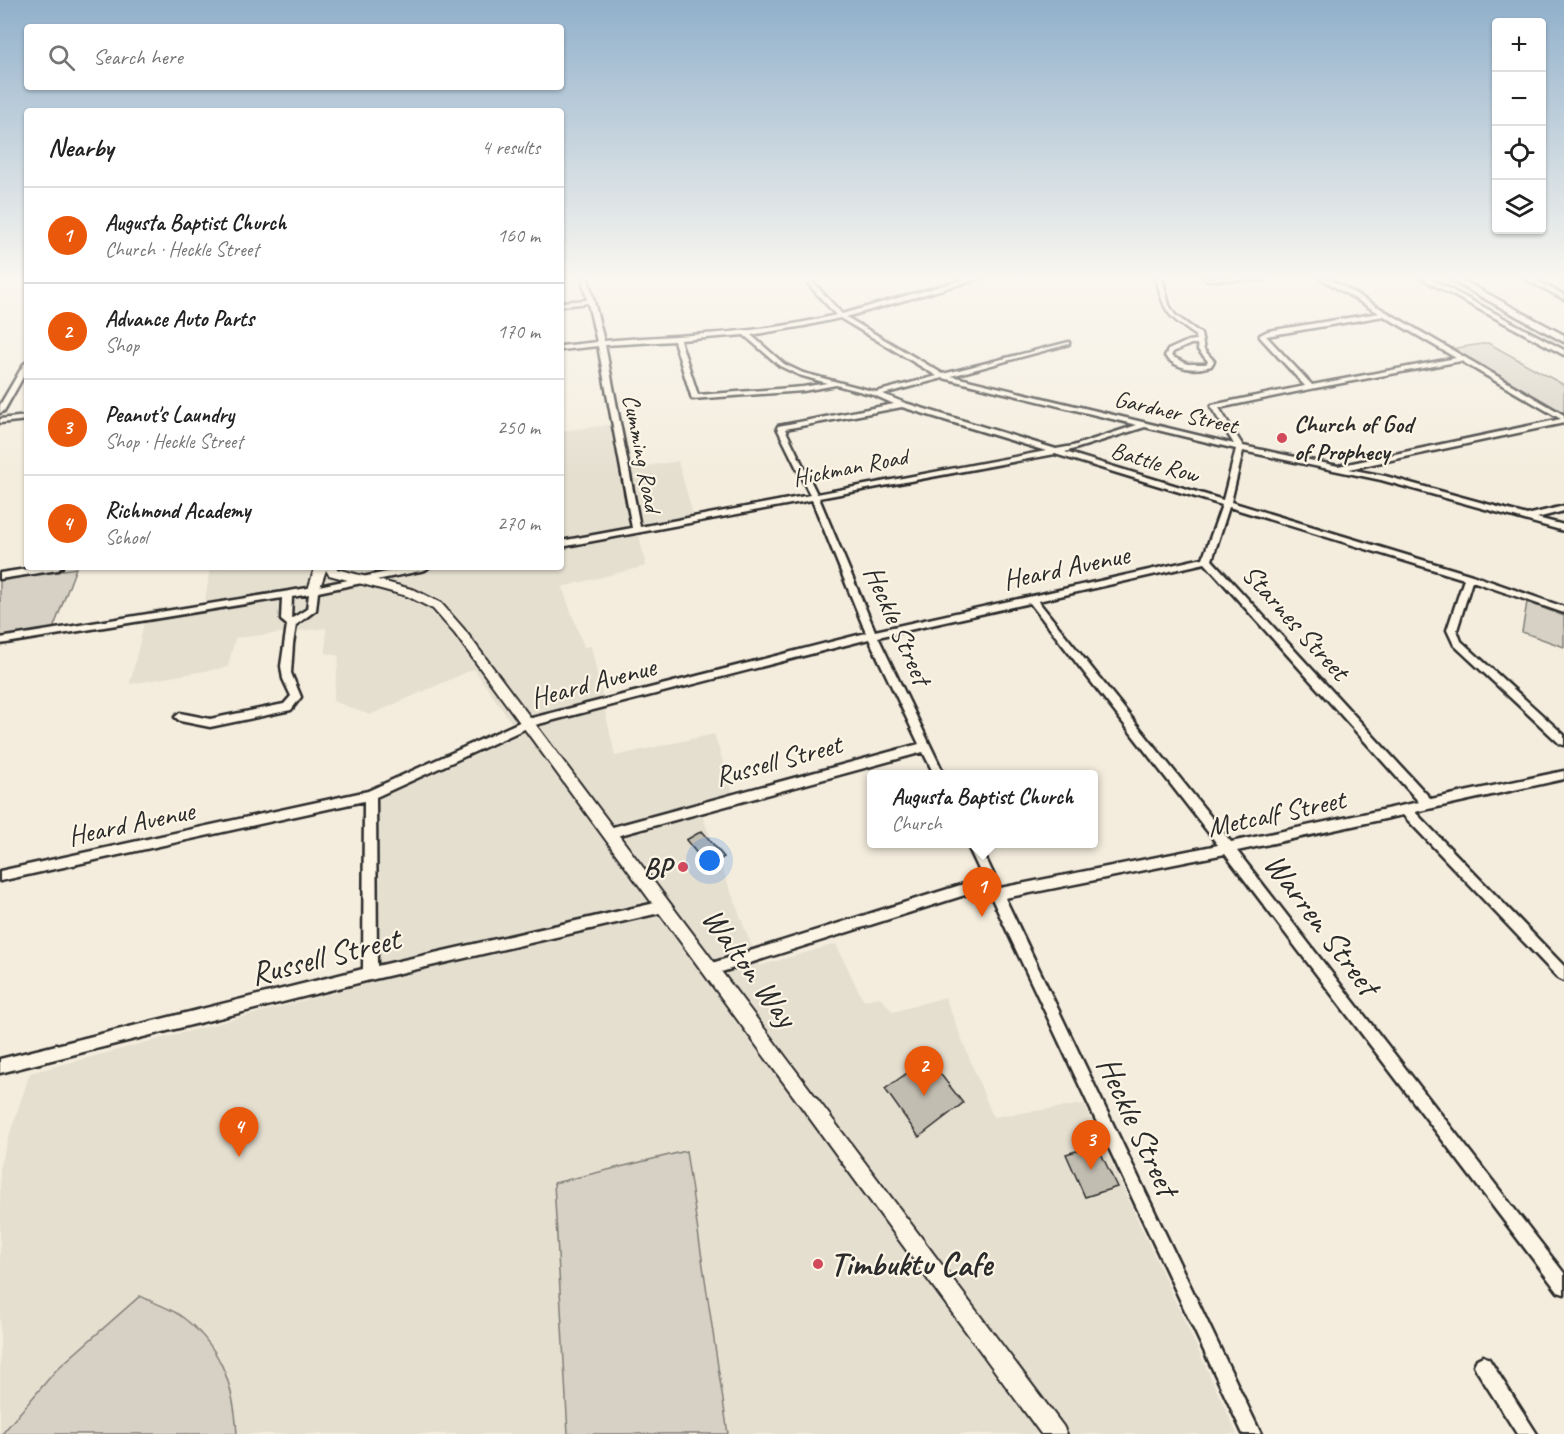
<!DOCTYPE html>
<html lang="en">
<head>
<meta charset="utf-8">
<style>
  body { margin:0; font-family:Caveat,sans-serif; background:#f6f6f6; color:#222 }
  .controls { position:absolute; right:18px; top:18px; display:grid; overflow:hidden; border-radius:6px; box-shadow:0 2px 4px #0004 }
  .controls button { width:54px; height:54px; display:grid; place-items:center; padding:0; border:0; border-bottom:2px solid #e0e0e0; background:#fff; color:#222; font:30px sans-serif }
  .you { position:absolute; left:710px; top:861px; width:21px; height:21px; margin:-15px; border:4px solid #fff; border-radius:50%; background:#1a73e8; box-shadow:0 0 0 9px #1a73e833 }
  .badge { display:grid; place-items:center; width:39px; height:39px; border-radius:50%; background:#ea580c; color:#fff; font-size:20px; font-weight:700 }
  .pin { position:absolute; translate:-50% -50px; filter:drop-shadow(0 2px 3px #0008) }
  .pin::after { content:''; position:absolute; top:32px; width:21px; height:18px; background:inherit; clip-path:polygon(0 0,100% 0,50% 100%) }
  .popup { position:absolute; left:867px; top:770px; width:231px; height:78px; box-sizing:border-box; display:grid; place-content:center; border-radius:6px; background:#fff; filter:drop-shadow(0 2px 4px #0005); font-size:20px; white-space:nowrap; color:#767676 }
  .popup b { font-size:22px; color:#222 }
  .popup::after { content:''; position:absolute; left:50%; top:100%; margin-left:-12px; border:12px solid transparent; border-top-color:#fff }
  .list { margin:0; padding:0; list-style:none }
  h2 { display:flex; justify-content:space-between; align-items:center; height:78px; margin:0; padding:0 24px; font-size:26px }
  h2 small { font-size:20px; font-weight:400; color:#767676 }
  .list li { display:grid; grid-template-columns:39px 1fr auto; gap:18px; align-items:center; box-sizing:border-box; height:96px; padding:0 24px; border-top:2px solid #e0e0e0 }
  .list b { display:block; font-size:22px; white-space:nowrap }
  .list p { margin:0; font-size:20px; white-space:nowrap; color:#767676 }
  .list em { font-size:20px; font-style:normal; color:#767676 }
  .icon { flex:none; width:33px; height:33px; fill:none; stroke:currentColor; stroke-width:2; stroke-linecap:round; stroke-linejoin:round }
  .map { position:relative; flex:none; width:1564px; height:1434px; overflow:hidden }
  .search { position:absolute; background:#fff; box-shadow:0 2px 4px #0004; left:24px; top:24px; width:540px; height:66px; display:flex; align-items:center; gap:15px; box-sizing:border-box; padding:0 21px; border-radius:6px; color:#767676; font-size:22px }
  .panel { position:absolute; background:#fff; box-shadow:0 2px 4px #0004; left:24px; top:108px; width:540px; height:462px; border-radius:6px }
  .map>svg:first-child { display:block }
</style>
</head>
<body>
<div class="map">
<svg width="1564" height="1434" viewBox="0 0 1564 1434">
  <rect width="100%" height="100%" fill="#f4edde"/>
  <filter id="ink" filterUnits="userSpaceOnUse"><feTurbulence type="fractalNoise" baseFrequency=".0167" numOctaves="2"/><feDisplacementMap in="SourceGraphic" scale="12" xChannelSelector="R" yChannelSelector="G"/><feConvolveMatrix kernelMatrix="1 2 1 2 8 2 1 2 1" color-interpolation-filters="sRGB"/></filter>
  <g filter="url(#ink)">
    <path fill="#e5dfd0" d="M623 423 633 468 678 461 695 522 639 535 646 566 562 587 584 647 591 646 615 756 714 734 737 805 702 815 759 966 836 944 863 1000 880 997 893 1012 945 997 993 1117 1084 1104 1237 1434H0V1164L30 1073 378 981 376 800 520 735 474 669 370 715 333 701 339 656 326 653V628L235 638 228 667 130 684 147 610 205 602 210 567H561V431Z"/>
    <path fill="#d6d1c4" stroke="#807e78" stroke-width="1.5" d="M1488 343 1564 385V414L1451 349Z
      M76 568 53 629 0 637V580Z
      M1527 602 1564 616V647L1522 632Z
      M686 1151 728 1434H568L554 1183Z
      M140 1296C152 1302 167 1307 178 1314 220 1343 234 1384 237 1434H2L57 1369Z"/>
    <path fill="#c2bdb1" stroke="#2b2b2b" stroke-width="1.5" d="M702 831 724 857 708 867 686 840Z
      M928 1058 963 1103 919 1137 885 1089Z
      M1097 1145 1117 1187 1085 1197 1066 1154Z"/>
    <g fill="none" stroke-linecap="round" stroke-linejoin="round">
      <defs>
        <path id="minor" d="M582 278H588L604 341C683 334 759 335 836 315L803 278H809L842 314 951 283 970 278H981L846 317 943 374 1069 342V344L951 376 1234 444 1211 407 1212 405 1305 386 1260 337V335L1268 331 1379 313 1320 278H1328L1564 415V423L1349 469 1385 476 1527 515 1564 506V511L1537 518 1564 525V531L1381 480 1243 451 1231 502 1472 575 1564 607V613L1472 581 1457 630 1461 641 1564 735V745L1560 744 1454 645 1447 630 1464 579 1229 507 1212 560 1431 799 1564 771V779L1415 812 1564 966V981L1559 979 1403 815 1237 851 1564 1273V1294L1558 1292 1225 854 1005 898 1261 1434H1243L987 888 712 975 707 973 705 969 707 965 712 963 983 878 967 844H979L1000 888 1218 845 1030 603 878 637 944 774H934L923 752 609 838 605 836 603 833 605 830 609 828 919 744 869 639 531 726 376 797 377 966 664 901 668 903 670 907 668 911 370 980 0 1073V1059L363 969 364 801 0 881V871L368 791 524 720 866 633 812 500 561 547V541L632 528 598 346 561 350V346L597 342 588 303 561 306V302L587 300ZM1384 316 1456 358 1312 385 1266 336ZM840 318 937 376 876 392 803 373 784 364 751 335 804 326ZM744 335 780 366 799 375 827 383 803 387 698 395 680 340ZM674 341 692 399 803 391 836 385 874 395 894 404 778 426 777 428 810 495 640 527 605 345ZM1461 361 1561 419 1338 466 1243 446 1219 408 1310 389ZM943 378 1137 425 1073 446 1056 449 905 403 883 394ZM902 407 1046 451 817 494 785 429ZM1145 427 1236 449 1223 500 1065 452ZM1055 454 1222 505 1203 558 875 631 819 498ZM1205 563 1419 802 1231 842 1038 601Z
          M1156 278H1162L1169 305 1175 315 1201 334 1204 350 1214 361 1211 366C1194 371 1178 370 1165 356L1168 350 1188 341 1196 340 1195 335C1166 314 1165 313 1156 278ZM1191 344H1197L1198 350 1208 361 1206 364H1187L1171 356 1173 352Z
          M1204 278H1269L1266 280H1207Z
          M1421 278H1429L1564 350V355Z
          M1523 278H1531L1564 295V299Z
          M27 362V370L4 411 0 413V405L24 364Z
          M27 416V420L0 423V419Z
          M40 567H62L58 570 0 579V573Z
          M411 567H429L425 570 318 592 316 610 296 625 293 644 291 673 301 697 291 710 210 727 180 721 175 717 180 713 210 719 284 704 291 696 283 679 281 666 287 625 281 620 282 598 0 644V638L314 587ZM309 594 307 609 291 619 292 597Z
          M1483 1356 1489 1359 1537 1434H1517L1477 1371 1474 1365 1477 1359Z"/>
        <path id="major" d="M315 567H336L337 569 415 590 441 603 463 628 1063 1426 1067 1434H1041L455 634 433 609 407 596 329 575 326 570 318 593H310L308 590Z"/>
        <path id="highway" d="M1447 278H1458L1564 335V342Z"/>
      </defs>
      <use href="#minor" stroke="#2b2b2b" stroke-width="5"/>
      <use href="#major" stroke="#2b2b2b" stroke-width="4"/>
      <use href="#highway" stroke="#2b2b2b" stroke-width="5"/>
      <use href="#minor" fill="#fcf5e5" fill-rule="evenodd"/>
      <use href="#major" fill="#fcf5e5" fill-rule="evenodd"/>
      <use href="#highway" fill="#fcf5e5" fill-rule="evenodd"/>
    </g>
  </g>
  <linearGradient id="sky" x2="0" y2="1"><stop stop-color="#91b0cb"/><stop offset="0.58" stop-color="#faf7f0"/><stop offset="1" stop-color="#faf7f0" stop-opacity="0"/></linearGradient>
  <rect width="1564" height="479" fill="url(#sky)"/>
  <g fill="#d1495b" stroke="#fcf5e5" stroke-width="2">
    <circle cx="1282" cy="438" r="6"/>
    <circle cx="683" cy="867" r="6"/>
    <circle cx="818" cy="1264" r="6"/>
  </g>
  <g text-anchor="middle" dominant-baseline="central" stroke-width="4.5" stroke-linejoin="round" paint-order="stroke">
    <g font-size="24" fill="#2b2b2b" stroke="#fcf5e5">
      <text transform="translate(1176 412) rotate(13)">Gardner Street</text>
      <text transform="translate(642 453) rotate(79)">Cumming Road</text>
      <text transform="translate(1155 462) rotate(17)">Battle Row</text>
      <text transform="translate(850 467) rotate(-11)">Hickman Road</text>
    </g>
    <g font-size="24" font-weight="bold" fill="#2b2b2b" stroke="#fcf5e5" text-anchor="start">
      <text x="1294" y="424">Church of God<tspan x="1294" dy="28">of Prophecy</tspan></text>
    </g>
    <g font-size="28" fill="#2b2b2b" stroke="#fcf5e5">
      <text transform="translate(1066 567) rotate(-12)">Heard Avenue</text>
      <text transform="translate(1296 622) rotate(48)">Starnes Street</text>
      <text transform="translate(898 625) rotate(66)">Heckle Street</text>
      <text transform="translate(593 682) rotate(-15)">Heard Avenue</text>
      <text transform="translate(778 760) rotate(-15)">Russell Street</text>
      <text transform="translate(1276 813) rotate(-12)">Metcalf Street</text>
      <text transform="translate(131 823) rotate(-12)">Heard Avenue</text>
    </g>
    <g font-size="28" font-weight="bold" fill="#2b2b2b" stroke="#fcf5e5" text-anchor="end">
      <text x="671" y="867">BP</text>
    </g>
    <g font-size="33" fill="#2b2b2b" stroke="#fcf5e5">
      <text transform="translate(1322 924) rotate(53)">Warren Street</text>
      <text transform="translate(325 956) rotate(-14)">Russell Street</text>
      <text transform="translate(750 967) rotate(54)">Walton Way</text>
      <text transform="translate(1138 1126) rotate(65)">Heckle Street</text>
    </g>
    <g font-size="33" font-weight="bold" fill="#2b2b2b" stroke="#fcf5e5" text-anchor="start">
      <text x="830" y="1264">Timbuktu Cafe</text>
    </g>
  </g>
</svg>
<div class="controls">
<button>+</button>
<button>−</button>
<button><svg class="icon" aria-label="locate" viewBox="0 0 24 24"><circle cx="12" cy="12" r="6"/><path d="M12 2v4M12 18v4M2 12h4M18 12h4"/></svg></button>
<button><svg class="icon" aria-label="layers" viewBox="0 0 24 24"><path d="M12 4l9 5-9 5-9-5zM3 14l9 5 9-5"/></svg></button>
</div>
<div class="you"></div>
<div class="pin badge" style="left:982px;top:917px">1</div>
<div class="popup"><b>Augusta Baptist Church</b>Church</div>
<div class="pin badge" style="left:924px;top:1096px">2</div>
<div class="pin badge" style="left:1091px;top:1170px">3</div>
<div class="pin badge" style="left:239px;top:1157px">4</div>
<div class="search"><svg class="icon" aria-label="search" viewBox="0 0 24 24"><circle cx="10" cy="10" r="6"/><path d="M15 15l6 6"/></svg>Search here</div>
<section class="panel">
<h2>Nearby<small>4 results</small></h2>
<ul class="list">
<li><span class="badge">1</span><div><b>Augusta Baptist Church</b><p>Church · Heckle Street</p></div><em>160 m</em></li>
<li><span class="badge">2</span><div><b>Advance Auto Parts</b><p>Shop</p></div><em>170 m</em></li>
<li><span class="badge">3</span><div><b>Peanut's Laundry</b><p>Shop · Heckle Street</p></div><em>250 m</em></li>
<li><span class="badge">4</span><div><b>Richmond Academy</b><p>School</p></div><em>270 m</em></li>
</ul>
</section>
</div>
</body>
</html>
